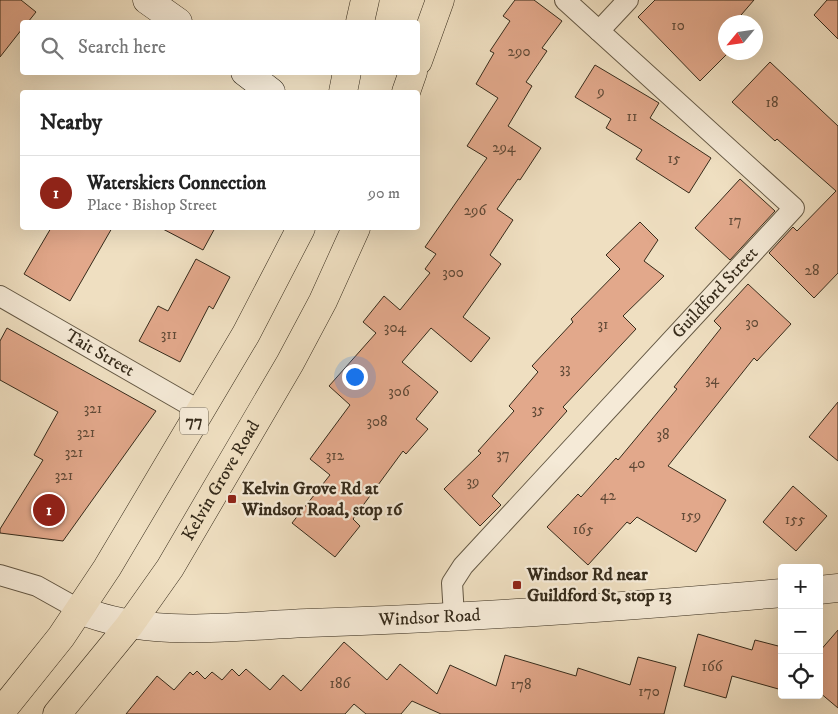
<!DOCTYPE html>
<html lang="en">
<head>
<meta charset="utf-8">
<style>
  body { margin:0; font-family:"IM FELL DW Pica",serif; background:#f2f2f2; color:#222 }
  .controls { position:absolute; right:15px; bottom:15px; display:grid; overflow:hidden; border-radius:5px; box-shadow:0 5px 20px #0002 }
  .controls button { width:45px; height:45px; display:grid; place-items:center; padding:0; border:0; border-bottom:1px solid #e0e0e0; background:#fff; color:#222; font:25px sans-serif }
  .compass { position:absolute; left:718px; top:15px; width:45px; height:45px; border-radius:50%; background:#fff; box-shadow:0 5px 20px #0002; rotate:241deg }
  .you { position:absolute; left:354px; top:376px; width:18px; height:18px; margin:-12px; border:4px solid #fff; border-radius:50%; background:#1a73e8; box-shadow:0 0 0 8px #1a73e833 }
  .badge { display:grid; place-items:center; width:32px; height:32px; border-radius:50%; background:#8f2418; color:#fff; font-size:16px; font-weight:700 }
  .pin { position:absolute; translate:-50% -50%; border:2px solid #fff; box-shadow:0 1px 5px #0006 }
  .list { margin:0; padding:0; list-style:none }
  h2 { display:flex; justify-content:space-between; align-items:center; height:65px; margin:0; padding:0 20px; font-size:21px }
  h2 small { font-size:16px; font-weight:400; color:#767676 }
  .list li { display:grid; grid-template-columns:32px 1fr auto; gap:15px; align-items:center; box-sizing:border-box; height:75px; padding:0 20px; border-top:1px solid #e0e0e0 }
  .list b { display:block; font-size:19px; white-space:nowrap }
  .list p { margin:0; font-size:16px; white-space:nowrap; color:#767676 }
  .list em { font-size:16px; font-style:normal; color:#767676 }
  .icon { flex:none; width:28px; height:28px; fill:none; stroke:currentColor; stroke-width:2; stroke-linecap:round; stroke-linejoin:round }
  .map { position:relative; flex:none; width:838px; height:714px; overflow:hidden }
  .search { position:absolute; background:#fff; box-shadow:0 5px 20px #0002; left:20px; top:20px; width:400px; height:55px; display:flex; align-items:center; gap:12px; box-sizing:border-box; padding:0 18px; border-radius:5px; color:#767676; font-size:19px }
  .panel { position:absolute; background:#fff; box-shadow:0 5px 20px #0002; left:20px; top:90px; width:400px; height:140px; border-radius:5px }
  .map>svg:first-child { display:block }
</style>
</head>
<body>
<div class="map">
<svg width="838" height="714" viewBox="0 0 838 714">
  <rect width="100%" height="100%" fill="#efdfc1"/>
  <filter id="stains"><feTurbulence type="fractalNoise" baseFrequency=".004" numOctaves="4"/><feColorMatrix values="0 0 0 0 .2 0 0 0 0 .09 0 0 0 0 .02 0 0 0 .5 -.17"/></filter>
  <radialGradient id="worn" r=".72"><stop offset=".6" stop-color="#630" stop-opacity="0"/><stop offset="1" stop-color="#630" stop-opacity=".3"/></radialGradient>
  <path fill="#e2a88b" stroke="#362b1b" d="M0 0H21L36 12 28 22H22V29L0 57Z
    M515 0H534L562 21 542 48 547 51 526 82 532 86 508 126 541 148 520 180 518 179 497 209 513 220 490 255 501 264 463 317 490 338 471 362 431 328 402 362 438 392 416 419 428 429 406 454 403 451 353 519 360 526 335 557 292 523 330 475 310 459 350 405 329 386 376 333 363 322 384 296 400 310 430 273 425 269 436 254 425 247 487 158 467 146 498 98 476 84 494 53 490 51 510 21 503 16Z
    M655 0H754L735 22H726V52H729L700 81 638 17Z
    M827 0H838V39L814 15Z
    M770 62 838 126V273L814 298 769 253 793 227 797 231 836 191 777 139 775 141 732 102Z
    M595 65 659 103 650 118 711 158 689 193 636 159 642 150 606 128 611 119 575 97Z
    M740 179 775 211 730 260 695 228Z
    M640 222 658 240 644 261 664 276 623 316 636 329 563 407 567 411 492 496 501 505 480 526 444 489 481 453 478 451 514 411 509 406 538 372 532 366 573 322 571 319 620 269 606 255Z
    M51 228H112L70 301 24 274Z
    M161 228H215L203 250Z
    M196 259 230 277 213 309 209 306 180 362 139 341 158 306 168 311Z
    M748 284 791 324 757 361 754 358 668 466 726 500 696 552 637 517 630 524 627 522 588 565 547 527 578 494 581 497 616 458 618 460 677 389 674 387 721 328 714 321Z
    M7 328 156 411 63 541 0 533V529L43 460 34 455 58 412 0 380V341Z
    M838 402V461L809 437Z
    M793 486 827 516 796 551 763 522Z
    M838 630V708L819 692V652Z
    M698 634 752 650 755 640 782 647V690L732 676 726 698 684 686Z
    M344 642 387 680 400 664 437 694 450 665 496 686 505 655 576 676 578 668 630 685 638 657 676 667 664 714H441L412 701 401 714H366L354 704 345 714H126L157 676 174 690 190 672 193 675 197 671 205 679 212 672 222 680 232 669 239 676 246 669 270 690 283 675 301 691Z"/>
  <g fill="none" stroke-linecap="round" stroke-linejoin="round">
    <defs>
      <g id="street">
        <path d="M599 31 628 0"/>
        <path id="s1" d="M0 296 200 411"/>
        <path d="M0 575 37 586 80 610"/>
        <path id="s2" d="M454 616 452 583 463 566 794 208 565 0"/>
      </g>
      <g id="secondary">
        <path d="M147 0 178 22"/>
        <path d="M245 72 271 92"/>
        <path d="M819 590 838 588"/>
        <path id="s3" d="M80 610C152 639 232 626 308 623 466 618 624 607 782 593"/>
      </g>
      <g id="primary">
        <path d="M360 22 365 0"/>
        <path d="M418 61 440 0"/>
        <path d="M343 92 347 72"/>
        <path d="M406 92 413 72"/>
        <path d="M0 713 61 637 107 568 246 334 301 228"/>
        <path id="s4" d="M57 714 129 626 170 568 290 363 323 301 356 228"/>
      </g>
    </defs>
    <use href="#street" stroke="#645844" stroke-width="22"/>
    <use href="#secondary" stroke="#362b1b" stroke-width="29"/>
    <use href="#primary" stroke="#362b1b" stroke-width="29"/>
    <use href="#street" stroke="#f5ead7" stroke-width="20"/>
    <use href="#secondary" stroke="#f5ead7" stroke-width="28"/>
    <use href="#primary" stroke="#efdfc1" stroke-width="28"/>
  </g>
  <g fill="#8f2418" stroke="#f5ead7" stroke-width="2">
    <rect x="227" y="494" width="10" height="10" rx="2.5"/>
    <rect x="512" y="580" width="10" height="10" rx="2.5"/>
  </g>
  <g text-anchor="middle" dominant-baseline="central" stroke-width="4.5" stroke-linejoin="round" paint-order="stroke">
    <g font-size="15" fill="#614a37">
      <text x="678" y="25">10</text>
      <text x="519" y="51">290</text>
      <text x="601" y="91">9</text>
      <text x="772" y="102">18</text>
      <text x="632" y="116">11</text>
      <text x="504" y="147">294</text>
      <text x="674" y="158">15</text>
      <text x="475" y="210">296</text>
      <text x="735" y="220">17</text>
      <text x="812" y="270">28</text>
      <text x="453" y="272">300</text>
      <text x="752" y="322">30</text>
      <text x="603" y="324">31</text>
      <text x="395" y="327">304</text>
      <text x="169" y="334">311</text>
      <text x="565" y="368">33</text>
      <text x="712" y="379">34</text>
      <text x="399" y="391">306</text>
      <text x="93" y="408">321</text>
      <text x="538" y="409">35</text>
      <text x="377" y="421">308</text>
      <text x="86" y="432">321</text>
      <text x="663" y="434">38</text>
      <text x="74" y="452">321</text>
      <text x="503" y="454">37</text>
      <text x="335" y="455">312</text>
      <text x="637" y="463">40</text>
      <text x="64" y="475">321</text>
      <text x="473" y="481">39</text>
      <text x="608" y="495">42</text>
      <text x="691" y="515">159</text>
      <text x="795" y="519">155</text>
      <text x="583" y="529">165</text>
      <text x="712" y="666">166</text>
      <text x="340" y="683">186</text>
      <text x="521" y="684">178</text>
      <text x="649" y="691">170</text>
    </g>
    <rect fill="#f5ead7" stroke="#6f6453" stroke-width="1" x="180" y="407.5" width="28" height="27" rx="4"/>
    <g font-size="16" font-weight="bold" fill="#362b1b">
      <text x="194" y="421">77</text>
    </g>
    <g font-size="18" fill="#362b1b" stroke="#f5ead7">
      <text stroke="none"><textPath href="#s2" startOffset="425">Guildford Street</textPath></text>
      <text stroke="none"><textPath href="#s1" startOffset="115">Tait Street</textPath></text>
      <text stroke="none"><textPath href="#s4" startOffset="286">Kelvin Grove Road</textPath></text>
      <text stroke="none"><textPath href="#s3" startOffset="352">Windsor Road</textPath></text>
    </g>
    <g font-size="18" font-weight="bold" fill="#362b1b" stroke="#f5ead7" text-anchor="start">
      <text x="242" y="489">Kelvin Grove Rd at<tspan x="242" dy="21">Windsor Road, stop 16</tspan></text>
      <text x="527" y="575">Windsor Rd near<tspan x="527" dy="21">Guildford St, stop 13</tspan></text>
    </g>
  </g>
  <rect width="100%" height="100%" filter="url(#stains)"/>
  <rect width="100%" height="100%" fill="url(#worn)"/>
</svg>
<div class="controls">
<button>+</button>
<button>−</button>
<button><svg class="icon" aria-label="locate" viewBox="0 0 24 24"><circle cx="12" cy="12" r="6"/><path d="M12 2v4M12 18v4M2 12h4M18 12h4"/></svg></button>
</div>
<svg class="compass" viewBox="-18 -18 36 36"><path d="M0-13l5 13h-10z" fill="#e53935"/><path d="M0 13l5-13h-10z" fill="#767676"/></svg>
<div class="you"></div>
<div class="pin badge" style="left:49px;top:510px">1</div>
<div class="search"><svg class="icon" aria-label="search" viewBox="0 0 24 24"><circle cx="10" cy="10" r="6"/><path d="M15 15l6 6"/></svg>Search here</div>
<section class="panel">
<h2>Nearby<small></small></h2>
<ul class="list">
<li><span class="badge">1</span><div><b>Waterskiers Connection</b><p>Place · Bishop Street</p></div><em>90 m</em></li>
</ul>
</section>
</div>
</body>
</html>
